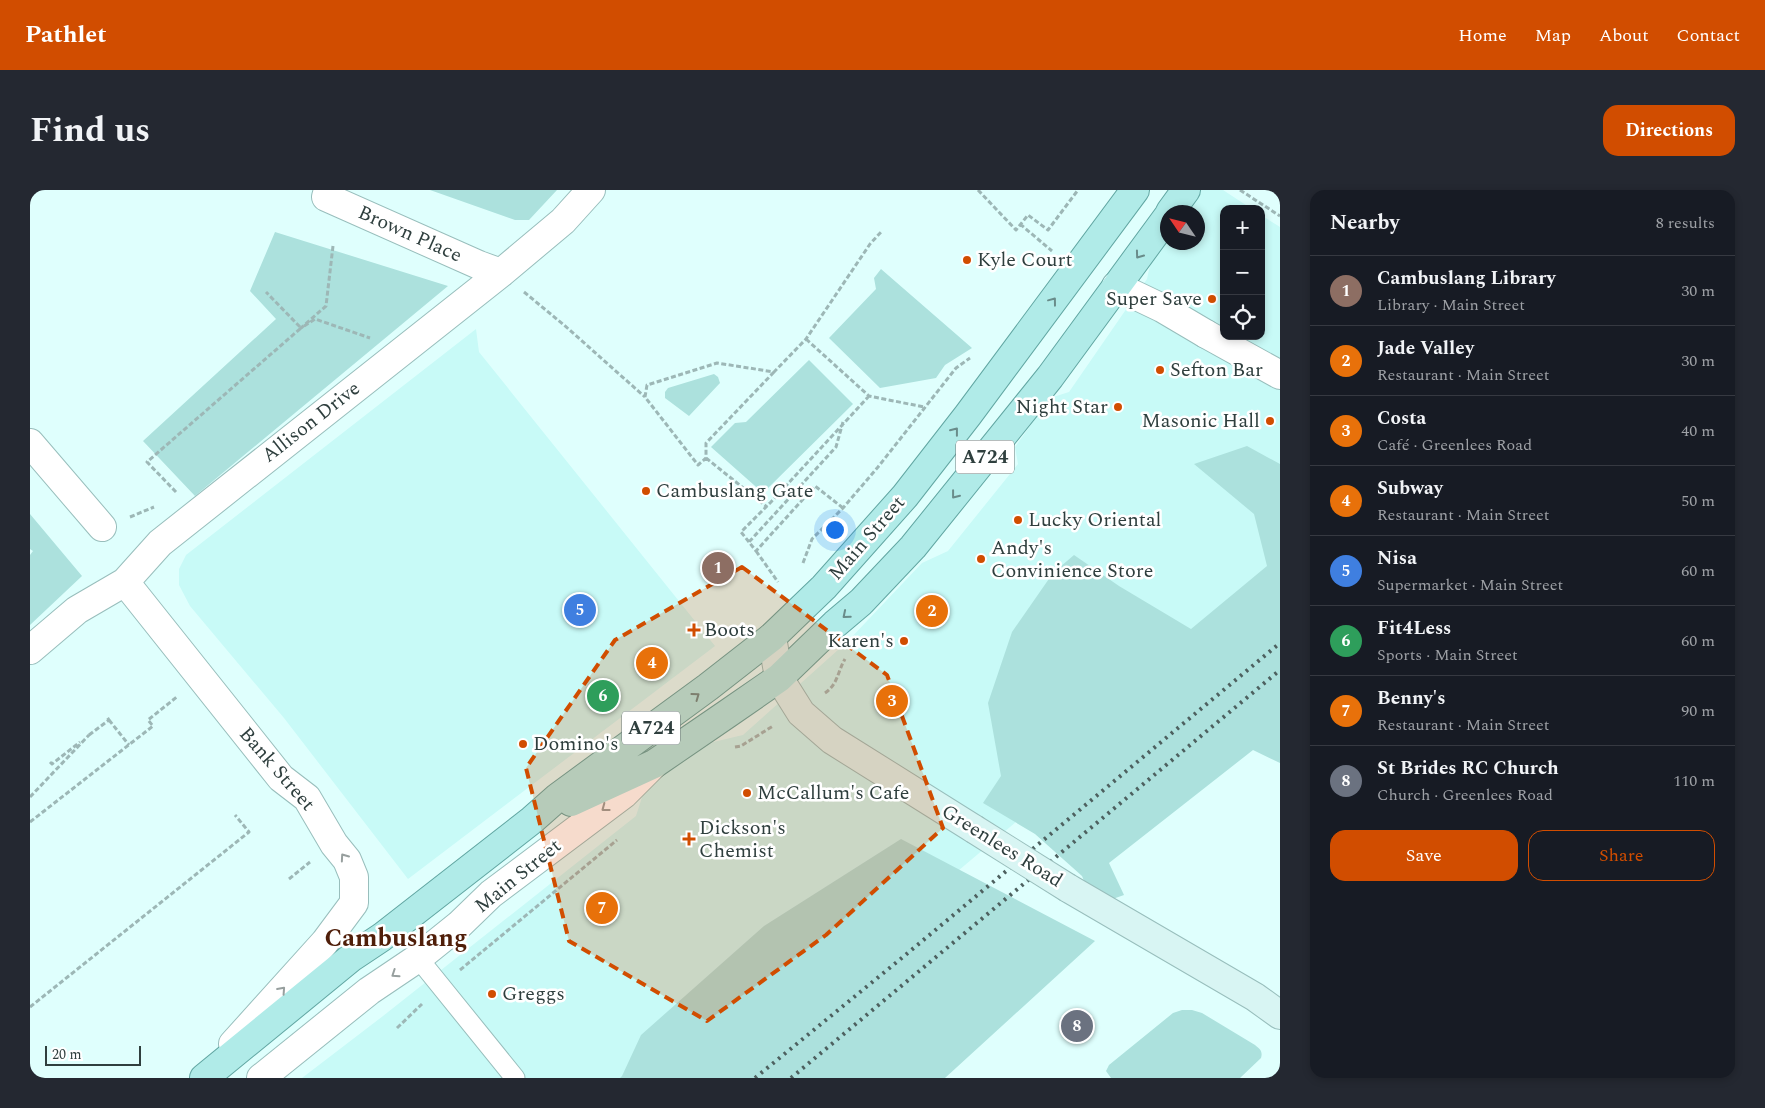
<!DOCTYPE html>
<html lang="en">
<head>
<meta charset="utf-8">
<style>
  body { margin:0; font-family:Spectral,serif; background:#242831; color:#f1f3f6 }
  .controls { position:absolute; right:15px; top:15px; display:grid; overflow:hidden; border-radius:10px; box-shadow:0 2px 8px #0003 }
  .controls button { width:45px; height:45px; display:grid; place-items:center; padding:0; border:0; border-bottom:1px solid #363941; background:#171b24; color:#f1f3f6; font:25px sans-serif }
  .compass { position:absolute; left:1130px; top:15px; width:45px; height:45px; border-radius:50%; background:#171b24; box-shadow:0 2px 8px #0003; rotate:305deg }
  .scale { position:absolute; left:15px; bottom:12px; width:96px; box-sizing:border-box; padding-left:5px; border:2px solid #2f3f3e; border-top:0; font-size:14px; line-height:18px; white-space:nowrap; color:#2f3f3e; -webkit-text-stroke:4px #fff; paint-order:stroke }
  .you { position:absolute; left:804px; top:339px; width:18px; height:18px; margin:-12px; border:4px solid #fff; border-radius:50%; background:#1a73e8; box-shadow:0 0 0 8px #1a73e833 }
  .badge { display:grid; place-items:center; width:32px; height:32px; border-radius:50%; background:#d14d00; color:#fff; font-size:16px; font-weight:700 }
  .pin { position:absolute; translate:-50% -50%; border:2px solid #fff; box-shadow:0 1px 5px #0006 }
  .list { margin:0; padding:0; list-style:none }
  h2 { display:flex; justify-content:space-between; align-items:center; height:65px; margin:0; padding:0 20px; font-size:21px }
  h2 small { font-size:16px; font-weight:400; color:#9ea1a6 }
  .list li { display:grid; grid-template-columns:32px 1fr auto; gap:15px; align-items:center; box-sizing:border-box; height:70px; padding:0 20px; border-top:1px solid #363941 }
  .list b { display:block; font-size:19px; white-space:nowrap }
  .list p { margin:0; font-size:16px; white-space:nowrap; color:#9ea1a6 }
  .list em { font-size:16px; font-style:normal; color:#9ea1a6 }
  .actions { display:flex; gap:10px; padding:15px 20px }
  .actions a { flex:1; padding:11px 0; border:1px solid #d14d00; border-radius:15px; text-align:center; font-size:18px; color:#d14d00 }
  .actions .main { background:#d14d00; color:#fff }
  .icon { flex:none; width:28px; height:28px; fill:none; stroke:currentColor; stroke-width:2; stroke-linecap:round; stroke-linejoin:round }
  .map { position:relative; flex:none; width:1250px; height:888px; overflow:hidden; border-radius:15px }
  header { display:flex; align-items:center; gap:30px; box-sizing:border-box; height:70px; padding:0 25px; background:#d14d00; color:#fff }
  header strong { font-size:24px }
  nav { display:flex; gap:28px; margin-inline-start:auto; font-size:18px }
  .intro { display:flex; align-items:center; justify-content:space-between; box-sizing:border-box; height:120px; padding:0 30px }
  h1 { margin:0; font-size:35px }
  .button { padding:12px 22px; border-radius:15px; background:#d14d00; color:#fff; font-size:18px; font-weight:700 }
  main { display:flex; gap:30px; padding:0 30px }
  aside { flex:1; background:#171b24; border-radius:15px; box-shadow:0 2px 8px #0003 }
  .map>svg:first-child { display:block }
</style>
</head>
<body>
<header>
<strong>Pathlet</strong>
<nav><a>Home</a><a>Map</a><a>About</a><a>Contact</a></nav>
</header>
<div class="intro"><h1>Find us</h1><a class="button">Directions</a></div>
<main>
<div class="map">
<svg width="1250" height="888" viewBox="0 0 1250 888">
  <rect width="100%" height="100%" fill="#dffffd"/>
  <path fill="#c8faf7" d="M1164 0H1193L1222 19H1194V146H1231V25L1250 37V402L1097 538 767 817 680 888H272L353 826 606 626 616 595 675 554 713 545 818 451 892 373 918 361 988 274 985 257 1020 208 1039 202 1117 89 1124 57 1137 38 1138 52H1168V22H1148Z
    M446 139 449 162 685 456 378 689 254 528 160 416 149 395V379L156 365Z"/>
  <path fill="#ace1dd" d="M400 0H527L499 30H485Z
    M245 42 418 96 165 306 113 251 246 129 220 101Z
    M851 79 942 158 915 175 906 188 850 198 799 148 846 99 844 88Z
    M779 170 823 214 733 303 681 257 705 233 716 232Z
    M684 184 688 187 690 193 659 226 635 208V202L638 198Z
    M1217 256 1250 274V573L1223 560 1079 673 1094 705 1077 711 1059 703 1052 686 1005 644 953 613 971 586 958 513 982 442 1023 383 1044 365 1089 396 1161 439 1237 376 1224 324 1164 274Z
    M0 324 52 386 0 435V365L3 361 0 359Z
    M871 649 1065 751 915 888H590L592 886 611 845 734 736Z
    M1152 820H1162L1172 823 1225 855C1230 859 1233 861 1231 868L1210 888H1081L1076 881 1079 875 1143 823Z"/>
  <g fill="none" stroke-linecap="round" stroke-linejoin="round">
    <defs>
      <path id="service" d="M388 768 485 888"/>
      <path id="pedestrian" d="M1086 96 1132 118 1176 144"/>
      <path id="minor" d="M298 0 296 7 449 75 471 83
        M1176 144 1250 185
        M0 253 72 337
        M95 392 251 588 277 608 304 654 317 670 324 687V713L295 752 203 854
        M0 460 47 420 95 392 130 353 471 83 533 31 561 0
        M231 888 339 801 388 768 429 735 461 704 594 604 623 575"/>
      <path id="secondary" d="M742 447 749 488 771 523 802 550 944 639
        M1038 698 1225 807 1250 825"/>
      <path id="primary" d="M1140 22 1156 0
        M541 612 624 574 697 524 749 488 805 434 831 412 883 357 1020 187 1138 26
        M174 888 322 767 352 747 502 630 528 607 678 497 742 447 794 397 875 306 938 225 1105 0"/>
    </defs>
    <use href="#service" stroke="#98bebc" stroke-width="21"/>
    <use href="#pedestrian" stroke="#98bebc" stroke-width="30"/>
    <use href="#minor" stroke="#98bebc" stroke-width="30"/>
    <use href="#secondary" stroke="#98bebc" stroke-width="30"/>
    <use href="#primary" stroke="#61a6a2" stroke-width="30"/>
    <path stroke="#9db7b6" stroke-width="3" stroke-dasharray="5 2.5" stroke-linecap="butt" d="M948 0 986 40 998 25 1018 40 1048 0
      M1210 0 1250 26
      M990 34 1022 61
      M303 56 296 116 271 138 285 129 340 148
      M494 102 534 135 615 207
      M776 149 839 206 894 217
      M744 182 676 253V268L668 275 615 207 617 195 687 173 744 182 776 149 840 54 851 42
      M676 268 737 317
      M146 302 117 272 271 138 236 102
      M813 318 785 296 726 361 719 352 806 257 813 232
      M100 327 124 317
      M719 352 711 342 741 312 839 206
      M726 361 748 392
      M773 373 782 349 813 318 848 277 926 178 940 168
      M795 503C808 494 807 483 815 469
      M79 530 99 555
      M59 545 79 530 77 527
      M705 557 711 556 743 536
      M20 572 22 574 50 552
      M0 607 59 545
      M0 632 123 536 118 530 148 506
      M259 689 280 672
      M430 780 587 650
      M0 817 219 642 205 625
      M367 838 392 814"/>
    <use href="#service" stroke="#fff" stroke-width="19"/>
    <use href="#pedestrian" stroke="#fff" stroke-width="28"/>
    <use href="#minor" stroke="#fff" stroke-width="28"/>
    <use href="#secondary" stroke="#d8f5f3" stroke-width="28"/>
    <use href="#primary" stroke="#b0ebe8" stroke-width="28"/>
    <path stroke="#4d605f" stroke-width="4" stroke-dasharray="2.5 5" stroke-linecap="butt" d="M725 888 873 767 1250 453
      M761 888 1250 480"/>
    <defs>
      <path id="secondary-bridge" d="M944 639 1038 698"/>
    </defs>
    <use href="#secondary-bridge" stroke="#98bebc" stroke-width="30" stroke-linecap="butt"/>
    <use href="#secondary-bridge" stroke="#d8f5f3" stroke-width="28"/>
  </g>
  <defs><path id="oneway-chevron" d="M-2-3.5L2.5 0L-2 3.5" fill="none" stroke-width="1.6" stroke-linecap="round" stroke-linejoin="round" transform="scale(1.25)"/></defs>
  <g stroke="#698c8a">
    <use href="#oneway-chevron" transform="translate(1109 65) rotate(126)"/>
    <use href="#oneway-chevron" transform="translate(1023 111) rotate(-53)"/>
    <use href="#oneway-chevron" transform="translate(925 241) rotate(-52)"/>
    <use href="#oneway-chevron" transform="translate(925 305) rotate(128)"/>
    <use href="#oneway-chevron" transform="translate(816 425) rotate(140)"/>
    <use href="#oneway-chevron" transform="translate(666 506) rotate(-36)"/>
  </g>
  <g stroke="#979f9e">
    <use href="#oneway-chevron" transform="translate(575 618) rotate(143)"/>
    <use href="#oneway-chevron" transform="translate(314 667) rotate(-125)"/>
    <use href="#oneway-chevron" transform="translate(365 784) rotate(146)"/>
    <use href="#oneway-chevron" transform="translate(252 800) rotate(-48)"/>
  </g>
  <path fill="#d14d00" fill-opacity="0.2" stroke="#d14d00" stroke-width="4" stroke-dasharray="10 6" stroke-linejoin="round" d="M712 377 857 485 913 638 796 745 677 831 539 751 496 578 585 450Z"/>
  <g fill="#d14d00" stroke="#fff" stroke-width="2">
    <circle cx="937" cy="70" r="5"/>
    <circle cx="1182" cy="109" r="5"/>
    <circle cx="1130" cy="180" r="5"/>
    <circle cx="1088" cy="217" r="5"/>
    <circle cx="1240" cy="231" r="5"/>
    <circle cx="616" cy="301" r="5"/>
    <circle cx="988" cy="330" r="5"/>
    <circle cx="951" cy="369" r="5"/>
    <path d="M661.5 432.5h5v5h5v5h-5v5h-5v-5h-5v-5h5z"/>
    <circle cx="874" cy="451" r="5"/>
    <circle cx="493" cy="554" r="5"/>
    <circle cx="717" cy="603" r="5"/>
    <path d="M656.5 641.5h5v5h5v5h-5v5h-5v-5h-5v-5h5z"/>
    <circle cx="462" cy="804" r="5"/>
  </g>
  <g text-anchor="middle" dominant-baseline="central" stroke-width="5" stroke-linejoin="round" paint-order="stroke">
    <g fill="#fff" stroke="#6d7978" stroke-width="1">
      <rect x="926" y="250.5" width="58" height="33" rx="4"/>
      <rect x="592" y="521.5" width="58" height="33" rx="4"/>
    </g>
    <g font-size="19" font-weight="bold" fill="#2f3f3e">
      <text x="955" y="267">A724</text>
      <text x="621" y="538">A724</text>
    </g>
    <g font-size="20" fill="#2f3f3e" stroke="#fff">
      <text transform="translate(380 44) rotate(24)">Brown Place</text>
      <text transform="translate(281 232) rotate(-38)">Allison Drive</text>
      <text transform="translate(837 348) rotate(-49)">Main Street</text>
      <text transform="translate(247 579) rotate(49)">Bank Street</text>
      <text transform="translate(972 656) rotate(32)">Greenlees Road</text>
      <text transform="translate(488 686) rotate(-39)">Main Street</text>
    </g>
    <g font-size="20" fill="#2f3f3e" stroke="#fff" text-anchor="start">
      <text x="947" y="70">Kyle Court</text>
      <text x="1172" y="109" text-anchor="end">Super Save</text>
      <text x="1140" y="180">Sefton Bar</text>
      <text x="1078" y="217" text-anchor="end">Night Star</text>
      <text x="1230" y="231" text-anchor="end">Masonic Hall</text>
      <text x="626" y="301">Cambuslang Gate</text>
      <text x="998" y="330">Lucky Oriental</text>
      <text x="961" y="358">Andy's<tspan x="961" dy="23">Convinience Store</tspan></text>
      <text x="674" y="440">Boots</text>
      <text x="864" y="451" text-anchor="end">Karen's</text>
      <text x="503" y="554">Domino's</text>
      <text x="727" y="603">McCallum's Cafe</text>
      <text x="669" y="638">Dickson's<tspan x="669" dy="23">Chemist</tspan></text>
      <text x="472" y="804">Greggs</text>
    </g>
    <g font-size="25" font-weight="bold" fill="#4f1e09" stroke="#fff">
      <text x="366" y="749">Cambuslang</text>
    </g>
  </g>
</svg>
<div class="controls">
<button>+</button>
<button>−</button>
<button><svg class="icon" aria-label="locate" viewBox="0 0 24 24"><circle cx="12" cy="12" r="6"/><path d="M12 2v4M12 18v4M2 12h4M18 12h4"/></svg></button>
</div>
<svg class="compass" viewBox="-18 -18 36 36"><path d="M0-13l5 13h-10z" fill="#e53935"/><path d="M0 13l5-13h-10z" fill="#9ea1a6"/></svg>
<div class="scale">20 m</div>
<div class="you"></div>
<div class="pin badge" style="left:688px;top:378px;background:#8d6e63">1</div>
<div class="pin badge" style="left:902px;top:421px;background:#e8710a">2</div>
<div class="pin badge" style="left:862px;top:511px;background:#e8710a">3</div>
<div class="pin badge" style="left:622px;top:473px;background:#e8710a">4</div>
<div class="pin badge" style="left:550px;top:420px;background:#3f7fe0">5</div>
<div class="pin badge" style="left:573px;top:506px;background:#2e9e5b">6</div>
<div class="pin badge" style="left:572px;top:718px;background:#e8710a">7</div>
<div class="pin badge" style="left:1047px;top:836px;background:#6b7280">8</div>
</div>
<aside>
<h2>Nearby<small>8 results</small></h2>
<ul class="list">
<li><span class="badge" style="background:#8d6e63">1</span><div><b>Cambuslang Library</b><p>Library · Main Street</p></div><em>30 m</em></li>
<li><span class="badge" style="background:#e8710a">2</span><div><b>Jade Valley</b><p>Restaurant · Main Street</p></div><em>30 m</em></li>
<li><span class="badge" style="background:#e8710a">3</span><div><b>Costa</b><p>Café · Greenlees Road</p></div><em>40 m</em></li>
<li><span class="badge" style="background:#e8710a">4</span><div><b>Subway</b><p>Restaurant · Main Street</p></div><em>50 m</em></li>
<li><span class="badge" style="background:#3f7fe0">5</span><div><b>Nisa</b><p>Supermarket · Main Street</p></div><em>60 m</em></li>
<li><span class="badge" style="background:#2e9e5b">6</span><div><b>Fit4Less</b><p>Sports · Main Street</p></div><em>60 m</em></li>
<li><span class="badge" style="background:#e8710a">7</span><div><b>Benny's</b><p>Restaurant · Main Street</p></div><em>90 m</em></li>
<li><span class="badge" style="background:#6b7280">8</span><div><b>St Brides RC Church</b><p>Church · Greenlees Road</p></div><em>110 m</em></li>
</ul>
<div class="actions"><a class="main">Save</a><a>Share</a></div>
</aside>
</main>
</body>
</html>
